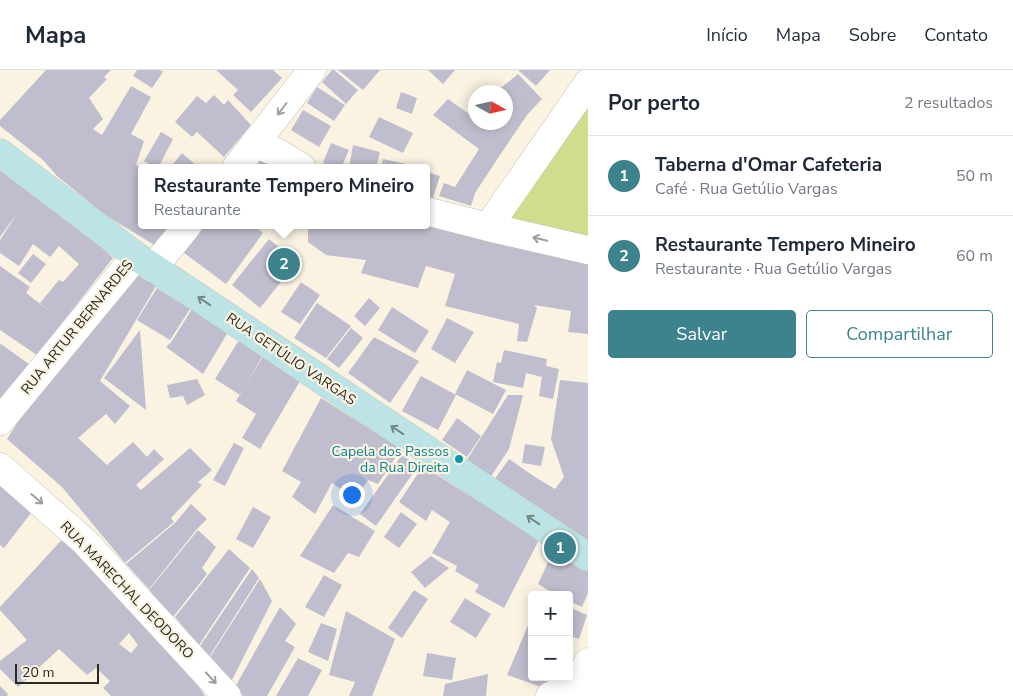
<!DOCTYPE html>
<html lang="pt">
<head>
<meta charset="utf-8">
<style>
  body { margin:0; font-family:"Nunito Sans",sans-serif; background:#f2f2f3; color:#1f2937 }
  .controls { position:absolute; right:15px; bottom:15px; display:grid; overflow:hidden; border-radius:5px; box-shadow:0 2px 12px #0003 }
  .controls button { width:45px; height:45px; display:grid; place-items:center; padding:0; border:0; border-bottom:1px solid #e0e1e3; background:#fff; color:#1f2937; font:25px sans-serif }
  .compass { position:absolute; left:468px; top:15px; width:45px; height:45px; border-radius:50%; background:#fff; box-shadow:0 2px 12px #0003; rotate:98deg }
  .scale { position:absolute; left:15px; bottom:12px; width:84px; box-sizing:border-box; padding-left:5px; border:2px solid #2b2922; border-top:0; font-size:14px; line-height:18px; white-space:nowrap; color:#2b2922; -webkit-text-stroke:4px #faf3e2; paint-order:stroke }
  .you { position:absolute; left:351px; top:424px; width:18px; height:18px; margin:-12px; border:4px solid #fff; border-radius:50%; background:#1a73e8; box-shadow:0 0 0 8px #1a73e833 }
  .badge { display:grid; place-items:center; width:32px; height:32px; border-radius:50%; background:#3c838d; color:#fff; font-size:16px; font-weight:700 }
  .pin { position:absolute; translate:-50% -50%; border:2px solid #fff; box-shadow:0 1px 5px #0006 }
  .popup { position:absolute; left:138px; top:94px; width:292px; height:65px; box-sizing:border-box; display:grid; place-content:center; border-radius:5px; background:#fff; filter:drop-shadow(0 1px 4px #0005); font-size:16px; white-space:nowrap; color:#747a83 }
  .popup b { font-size:19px; color:#1f2937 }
  .popup::after { content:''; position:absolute; left:50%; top:100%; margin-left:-10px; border:10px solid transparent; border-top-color:#fff }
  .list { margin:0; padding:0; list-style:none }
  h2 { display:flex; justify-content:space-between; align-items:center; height:65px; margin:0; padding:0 20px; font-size:21px }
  h2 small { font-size:16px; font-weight:400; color:#747a83 }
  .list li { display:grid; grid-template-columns:32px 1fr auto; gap:15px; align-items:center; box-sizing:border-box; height:80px; padding:0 20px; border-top:1px solid #e0e1e3 }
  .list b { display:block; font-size:19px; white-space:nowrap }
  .list p { margin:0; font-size:16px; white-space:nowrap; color:#747a83 }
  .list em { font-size:16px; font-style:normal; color:#747a83 }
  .actions { display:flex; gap:10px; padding:15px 20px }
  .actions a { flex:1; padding:11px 0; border:1px solid #3c838d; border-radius:5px; text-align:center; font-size:18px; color:#3c838d }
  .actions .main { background:#3c838d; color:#fff }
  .map { position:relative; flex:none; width:588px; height:626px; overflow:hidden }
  header { display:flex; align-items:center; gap:30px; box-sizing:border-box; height:70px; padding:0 25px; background:#fff; border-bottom:1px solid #e0e1e3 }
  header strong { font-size:24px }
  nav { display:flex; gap:28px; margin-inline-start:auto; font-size:18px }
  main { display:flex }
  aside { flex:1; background:#fff }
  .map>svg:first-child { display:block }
</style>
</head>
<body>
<header>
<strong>Mapa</strong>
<nav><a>Início</a><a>Mapa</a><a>Sobre</a><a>Contato</a></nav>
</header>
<main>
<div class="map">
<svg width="588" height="626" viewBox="0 0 588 626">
  <rect width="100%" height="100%" fill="#faf3e2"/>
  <path fill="#d1dc8c" d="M588 25V168L509 150Z"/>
  <path fill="#c0bdce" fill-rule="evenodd" d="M46 0H111L104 7 107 9 89 28 103 49 93 59 102 65 131 16 151 27 131 64 144 71 136 95 142 99V155H173L156 176 105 145 57 106 43 90 0 56V50Z
    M137 0H160L163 2 152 18 133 6Z
    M216 0H273L282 8 251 42 233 25 238 20Z
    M332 0H334L358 20 346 34 322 12Z
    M338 0H380L363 20Z
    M428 0H455L443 14Z
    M518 0H550L536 16Z
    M518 4 542 29 527 45 496 91 475 123 471 136 439 126 444 113 455 117 479 79 433 45 448 29 476 49V52H506V22H496Z
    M317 17 345 35 334 51 307 33Z
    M401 22 417 28 412 44 396 38Z
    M214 25 224 35 228 30 251 55 224 87 197 62 192 67 175 52 197 26 206 33Z
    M303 40 331 56 319 77 291 60Z
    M379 47 413 63 403 83 369 67Z
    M161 62 173 69 158 98H156L144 91Z
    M331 73 349 80 341 98H335L323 93Z
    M353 75 380 82 376 98H349Z
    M248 79 273 98H234Z
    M182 83 199 98H170Z
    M383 89 411 95 410 98H381Z
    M0 99 60 140 113 188 37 285 0 260V196L30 217 26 223 51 242 40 233 59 210 63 212 79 194 59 176 50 187 33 174 19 196 0 183V170L19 141 0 167Z
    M426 102 440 106 433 128 426 126Z
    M191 155H253L263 163 226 214 176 177Z
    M308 155H426L588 190V264L568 262 571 241 534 235 537 238 527 272 517 271 519 254 445 236 455 204 426 196 418 218 361 203 366 190 326 185 308 172Z
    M269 169 297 192 260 238 232 215Z
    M33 184 46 194 31 213 18 203Z
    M132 199 156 216 100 311 130 336 115 354 106 344 78 368 107 395 133 372 147 387 154 379 164 389 136 415 141 420 190 378 212 400 198 412 202 415 171 448 174 452 125 493 62 417 7 369 32 330Z
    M301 212 320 225 300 254 281 242Z
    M157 218 190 239 170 270 137 250Z
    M369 228 380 238 365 256 354 246Z
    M317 233 351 256 326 288 294 268Z
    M392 237 429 261 415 283 378 260Z
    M192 239 228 262 203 304 166 277 172 271Z
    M447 248 474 262 455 293 431 279Z
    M351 258 363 268 339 298 327 289Z
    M140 260 146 340 104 308Z
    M374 267 419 291 390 333 348 303Z
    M239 270 264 283 240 325 215 309Z
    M1 274 33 297 0 343V275Z
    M504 280 547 289 546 296 559 299 553 329 539 326 542 307 526 303 523 318 493 312 497 292 501 293Z
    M265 283 303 306 260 379 242 368 256 344 236 331Z
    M467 300 506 320 493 344 455 324Z
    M421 306 456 325 438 360 402 341Z
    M197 309 205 325 187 335 183 326 170 328 167 315Z
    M560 310 588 313V471L494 410 509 389 535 407 555 419 564 407 551 369Z
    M508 325H523L509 379 488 411 463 396Z
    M321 328 401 379 378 414 368 410 355 429 332 413 315 444 292 427 301 412 282 401Z
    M457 348 481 366 467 387 442 370Z
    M234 373 244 378 225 416 213 410Z
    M525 374 545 377 541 396 522 393Z
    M402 385 418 396 376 456 360 444Z
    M423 396 539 470 504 538 475 522 479 515 455 501 457 496 432 483 450 452 432 440 426 451 399 432Z
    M0 413 34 439 4 478 0 475Z
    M191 434 207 449 197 459 149 519 126 494 175 453Z
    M333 435 375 461 359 487 348 483 334 503 300 486Z
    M253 437 271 447 253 478 236 469Z
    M401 442 417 454 399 478 384 467Z
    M198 460 216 477 202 498 207 504 173 547 149 520Z
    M68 463 184 594 205 626H111L103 618 110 611 96 598 87 605 59 579 18 617 0 599V591L27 570 0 540V537ZM129 563 138 575 131 583 119 574Z
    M556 475 588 495V523L582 537 569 531V525H556L538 514Z
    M229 479 250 498 199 575 175 547Z
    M431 486 449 498 425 518 411 502Z
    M252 499 259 508 209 587 200 576Z
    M324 505 342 515 324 547 305 537Z
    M260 509 272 531 231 612 210 587Z
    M414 520 428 529 402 568 388 558Z
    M465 528 491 544 476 568 450 552Z
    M280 537 296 554 285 571 295 577 267 626H243L235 617Z
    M569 537 587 545 579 569 569 566Z
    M346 541 395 569 372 626H349L355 612 329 605Z
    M532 546V607H555L550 620 507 605Z
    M321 553 337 559 328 591 308 582Z
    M427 583 456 588 452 610 423 606Z
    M298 588 322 600 308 626H276Z
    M488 604 486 626H443L445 614Z
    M0 616 8 624 7 626H0Z"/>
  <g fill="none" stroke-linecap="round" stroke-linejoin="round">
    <defs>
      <path id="street" d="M256 74 280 84 302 98
        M236 98 312 0
        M426 141 488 157 588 180
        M488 157 588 13
        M153 198 188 155
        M0 351 136 186
        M0 397 85 472 227 626
        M550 626 579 614
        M586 626 579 614 588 592"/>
      <path id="secondary" d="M0 83 136 186 588 487"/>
    </defs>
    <use href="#street" stroke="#c9c3b2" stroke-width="29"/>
    <use href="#secondary" stroke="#c9c3b2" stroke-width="29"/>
    <use href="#street" stroke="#fff" stroke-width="28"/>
    <use href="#secondary" stroke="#bce4e6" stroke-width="28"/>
  </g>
  <defs><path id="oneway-shaft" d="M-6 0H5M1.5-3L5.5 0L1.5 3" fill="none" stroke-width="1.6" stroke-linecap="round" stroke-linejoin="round" transform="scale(1.25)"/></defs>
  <g stroke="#a09f9c">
    <use href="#oneway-shaft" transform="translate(282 39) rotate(127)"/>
    <use href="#oneway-shaft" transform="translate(540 169) rotate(-167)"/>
    <use href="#oneway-shaft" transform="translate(37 429) rotate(41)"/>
    <use href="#oneway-shaft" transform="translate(211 608) rotate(47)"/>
  </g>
  <g stroke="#748684">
    <use href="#oneway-shaft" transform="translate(204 231) rotate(-146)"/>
    <use href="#oneway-shaft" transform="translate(397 360) rotate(-146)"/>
    <use href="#oneway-shaft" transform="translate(533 450) rotate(-146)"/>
  </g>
  <circle fill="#0f9aa8" stroke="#faf3e2" stroke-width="2" cx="459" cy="389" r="5"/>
  <g text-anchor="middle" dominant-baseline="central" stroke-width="4.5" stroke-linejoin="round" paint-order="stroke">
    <g font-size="14" fill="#2b2922" stroke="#faf3e2">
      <text transform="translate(77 257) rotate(-51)">RUA ARTUR BERNARDES</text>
      <text transform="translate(291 289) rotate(34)">RUA GETÚLIO VARGAS</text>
      <text transform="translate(127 520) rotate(46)">RUA MARECHAL DEODORO</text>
    </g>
    <g font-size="14" fill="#0d838f" stroke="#faf3e2" text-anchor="end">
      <text x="449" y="381">Capela dos Passos<tspan x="449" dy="16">da Rua Direita</tspan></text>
    </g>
  </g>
</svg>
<div class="controls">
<button>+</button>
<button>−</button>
</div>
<svg class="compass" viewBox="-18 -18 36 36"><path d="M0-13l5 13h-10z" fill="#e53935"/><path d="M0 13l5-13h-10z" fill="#747a83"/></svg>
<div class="scale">20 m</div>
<div class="you"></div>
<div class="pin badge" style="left:560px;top:478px">1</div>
<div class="pin badge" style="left:284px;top:194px">2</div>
<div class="popup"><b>Restaurante Tempero Mineiro</b>Restaurante</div>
</div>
<aside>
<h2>Por perto<small>2 resultados</small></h2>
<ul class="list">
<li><span class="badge">1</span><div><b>Taberna d'Omar Cafeteria</b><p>Café · Rua Getúlio Vargas</p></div><em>50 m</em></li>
<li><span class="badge">2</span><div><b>Restaurante Tempero Mineiro</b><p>Restaurante · Rua Getúlio Vargas</p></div><em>60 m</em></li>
</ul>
<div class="actions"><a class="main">Salvar</a><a>Compartilhar</a></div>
</aside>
</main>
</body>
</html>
